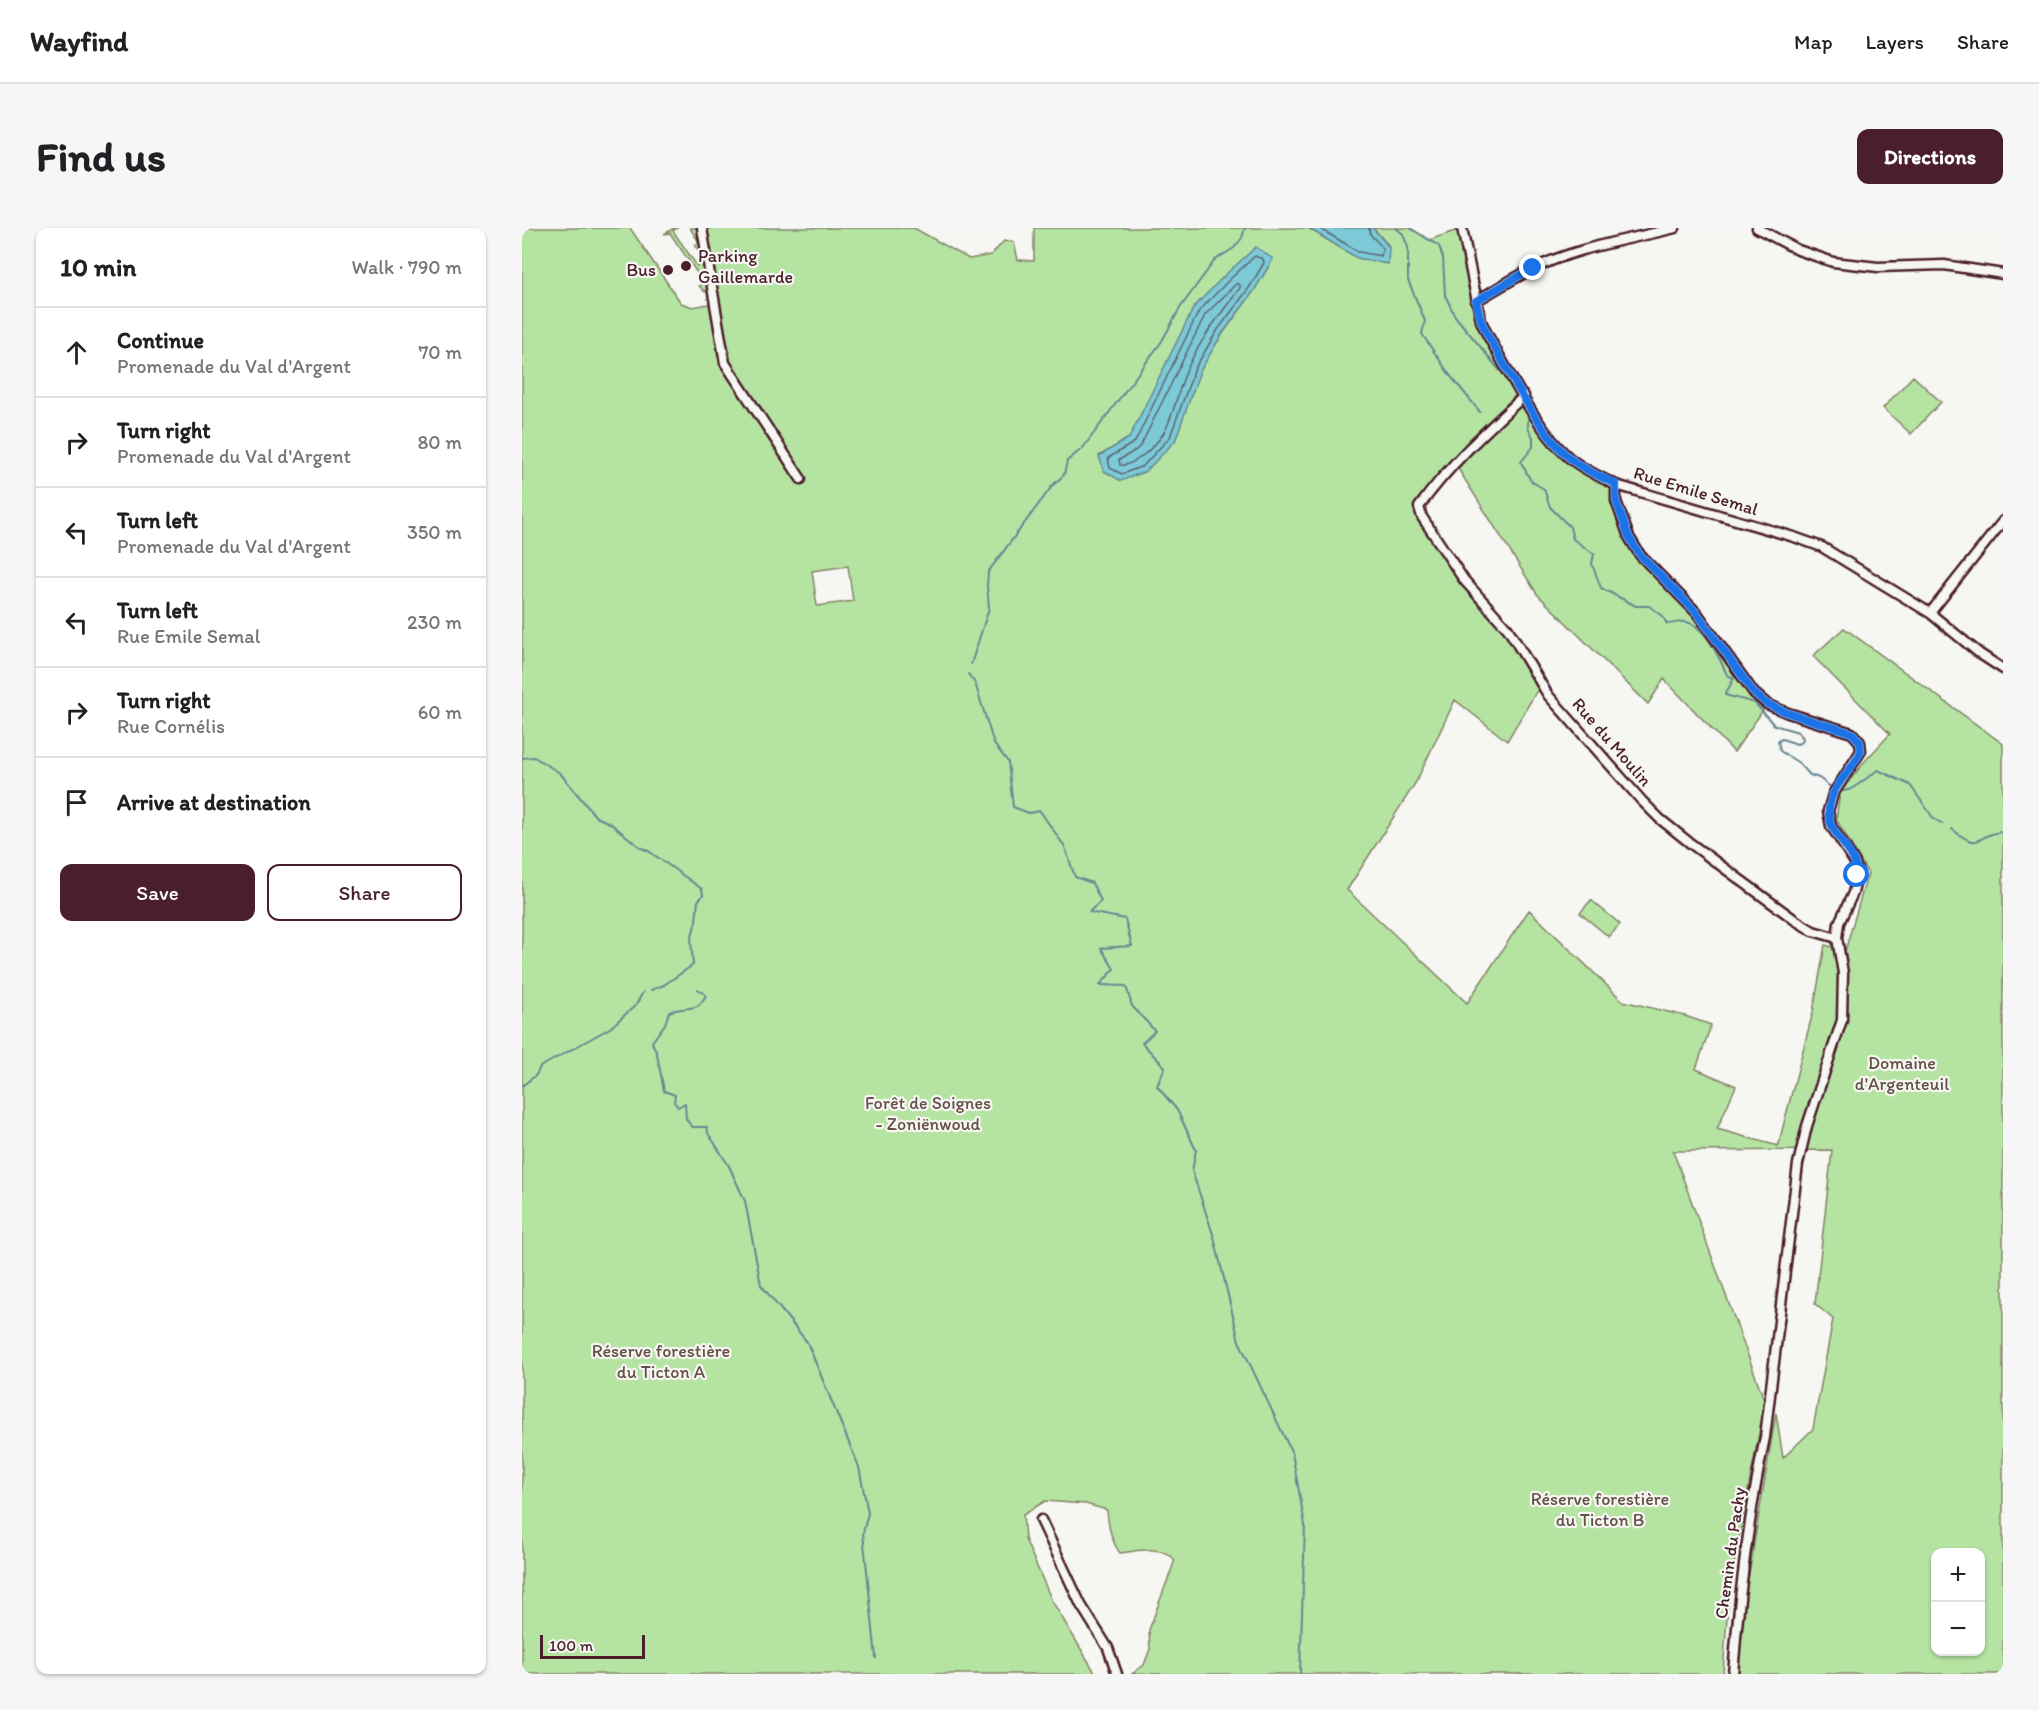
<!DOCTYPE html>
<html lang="en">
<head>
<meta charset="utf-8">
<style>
  body { margin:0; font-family:Itim,sans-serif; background:#f6f6f6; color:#202124 }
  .controls { position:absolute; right:18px; bottom:18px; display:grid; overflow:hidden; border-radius:12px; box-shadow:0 2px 4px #0004 }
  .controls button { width:54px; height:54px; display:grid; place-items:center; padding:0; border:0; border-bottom:2px solid #e0e0e0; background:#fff; color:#202124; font:30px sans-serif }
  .scale { position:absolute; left:18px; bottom:15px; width:105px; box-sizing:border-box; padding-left:6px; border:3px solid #4a1f2b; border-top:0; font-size:16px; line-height:21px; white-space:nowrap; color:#4a1f2b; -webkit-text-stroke:4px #f6f6f2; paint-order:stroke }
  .stop { position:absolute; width:18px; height:18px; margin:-14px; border:4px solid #1a73e8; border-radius:50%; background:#fff }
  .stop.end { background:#1a73e8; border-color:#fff; box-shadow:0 2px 6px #0008 }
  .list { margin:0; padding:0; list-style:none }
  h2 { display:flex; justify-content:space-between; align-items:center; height:78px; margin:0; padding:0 24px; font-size:26px }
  h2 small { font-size:20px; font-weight:400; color:#757577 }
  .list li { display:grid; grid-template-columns:39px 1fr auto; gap:18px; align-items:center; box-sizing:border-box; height:90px; padding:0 24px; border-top:2px solid #e0e0e0 }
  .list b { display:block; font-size:22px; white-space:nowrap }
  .list p { margin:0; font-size:20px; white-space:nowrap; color:#757577 }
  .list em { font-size:20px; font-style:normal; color:#757577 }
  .actions { display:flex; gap:12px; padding:18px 24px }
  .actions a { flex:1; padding:14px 0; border:2px solid #4a1f2b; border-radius:12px; text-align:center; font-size:21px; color:#4a1f2b }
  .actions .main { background:#4a1f2b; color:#fff }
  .icon { flex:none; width:33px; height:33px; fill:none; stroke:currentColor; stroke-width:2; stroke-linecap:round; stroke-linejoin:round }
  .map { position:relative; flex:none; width:1481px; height:1446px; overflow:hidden; border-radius:12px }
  header { display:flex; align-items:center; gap:36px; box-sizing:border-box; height:84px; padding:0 30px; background:#fff; border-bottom:2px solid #e0e0e0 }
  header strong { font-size:28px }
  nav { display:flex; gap:33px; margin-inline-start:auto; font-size:21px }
  .intro { display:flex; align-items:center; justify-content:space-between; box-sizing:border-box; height:144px; padding:0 36px }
  h1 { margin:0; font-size:42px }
  .button { padding:15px 27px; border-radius:12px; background:#4a1f2b; color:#fff; font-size:21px; font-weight:700 }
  main { display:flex; gap:36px; padding:0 36px }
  aside { flex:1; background:#fff; border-radius:12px; box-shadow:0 2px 4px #0004 }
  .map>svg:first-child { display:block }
</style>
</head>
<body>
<header>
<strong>Wayfind</strong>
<nav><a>Map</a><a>Layers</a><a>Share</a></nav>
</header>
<div class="intro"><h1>Find us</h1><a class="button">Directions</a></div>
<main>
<aside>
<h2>10 min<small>Walk · 790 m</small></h2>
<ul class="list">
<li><svg class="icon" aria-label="ahead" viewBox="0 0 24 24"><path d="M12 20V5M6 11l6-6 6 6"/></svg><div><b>Continue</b><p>Promenade du Val d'Argent</p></div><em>70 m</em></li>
<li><svg class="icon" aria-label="right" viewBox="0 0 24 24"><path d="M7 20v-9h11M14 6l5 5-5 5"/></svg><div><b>Turn right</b><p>Promenade du Val d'Argent</p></div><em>80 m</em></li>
<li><svg class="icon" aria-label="left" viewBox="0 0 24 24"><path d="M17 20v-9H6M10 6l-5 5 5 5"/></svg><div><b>Turn left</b><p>Promenade du Val d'Argent</p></div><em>350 m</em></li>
<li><svg class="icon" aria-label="left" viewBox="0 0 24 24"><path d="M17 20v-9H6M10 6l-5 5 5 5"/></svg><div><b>Turn left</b><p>Rue Emile Semal</p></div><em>230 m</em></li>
<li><svg class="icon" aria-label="right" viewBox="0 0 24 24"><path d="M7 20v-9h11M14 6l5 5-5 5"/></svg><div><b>Turn right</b><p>Rue Cornélis</p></div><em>60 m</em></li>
<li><svg class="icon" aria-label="arrive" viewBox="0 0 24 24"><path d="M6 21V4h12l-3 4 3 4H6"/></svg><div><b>Arrive at destination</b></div></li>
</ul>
<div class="actions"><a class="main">Save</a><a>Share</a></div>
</aside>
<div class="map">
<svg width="1481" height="1446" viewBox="0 0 1481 1446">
  <rect width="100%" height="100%" fill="#f6f6f2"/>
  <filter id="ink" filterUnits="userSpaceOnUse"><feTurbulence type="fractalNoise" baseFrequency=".0167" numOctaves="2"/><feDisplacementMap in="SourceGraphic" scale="12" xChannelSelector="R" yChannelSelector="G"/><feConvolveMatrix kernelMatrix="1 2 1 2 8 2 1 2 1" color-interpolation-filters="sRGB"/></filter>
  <g filter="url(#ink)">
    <path fill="#b5e4a2" stroke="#808266" stroke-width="1.5" fill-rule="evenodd" d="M0 0H108L159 75 171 79 197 74 185 0H392L447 31 469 27 482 13 492 14 496 32 512 33V0H786L835 30 867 18 851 0H888L907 12 936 2 956 94 964 113 983 144 981 146 997 168 948 211 929 231 895 279 984 404 1016 461 985 513 933 472 894 554 825 662 945 775 1007 682 1101 773 1163 788 1189 797 1174 841 1214 858 1195 901 1256 918 1291 784 1303 717 1323 723 1346 645 1314 591 1318 565 1343 533 1368 506 1291 428 1322 400 1481 516V1446H1215L1220 1387 1254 1185 1261 1230 1291 1201 1311 1091 1293 1076 1310 922 1151 923 1243 1174 1207 1362 1201 1446H610L622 1437 628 1421 627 1402 653 1332C639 1316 616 1323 598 1325 589 1313 586 1297 585 1282L564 1276 523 1273 501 1287 503 1311 530 1373 574 1446H0ZM751 30C731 71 698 103 678 143 668 165 661 190 653 213L577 228 607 210ZM326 338 331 373 295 378 290 343ZM1414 1324H1458V1424H1414Z
      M152 0H155L151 3 175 38 181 34 178 25 173 17 177 14 168 0H176L186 58 183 64 177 58 182 55 148 5 142 6Z
      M1391 148 1419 174 1389 206 1361 180Z
      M1001 176 1006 185 1008 184 1032 220 1090 258 1105 310 1172 387 1230 467 1244 478 1212 524 1142 451 1126 476 1015 366 935 239 954 217Z
      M1069 672 1098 696 1087 709 1058 685Z"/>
    <path fill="#7bcad7" stroke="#678692" stroke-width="1.5" d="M786 0H851L867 19 866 36 835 30Z
      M734 19 751 31 732 63 700 106 678 143 653 213 624 243 599 253 582 243 577 228 607 210 672 79 703 47Z"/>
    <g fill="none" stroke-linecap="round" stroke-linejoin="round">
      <path stroke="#5e6370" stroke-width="1.5" d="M797 0 837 24 859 28 861 20 848 6 847 0
        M733 28 741 31 742 35 727 60 695 103 673 140 648 209 621 238 600 246 588 240 586 230 613 214 677 83 707 52Z
        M715 55 718 57V60C700 84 680 109 667 137 657 156 652 189 641 206 633 218 612 239 598 237L597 232 614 222 619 217 683 87Z"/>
      <path stroke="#678692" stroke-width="2" d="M874 0 881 6 886 19V52L903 93 900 106 927 146 958 184
        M888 0 917 18 921 30 923 67 933 88 989 156
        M1002 178 1006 186V200L1011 209V219L999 234 1009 253 1022 261 1028 279 1048 299 1051 311 1072 326 1070 336 1079 360 1114 378H1127L1140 387 1145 396C1151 396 1159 393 1164 394 1183 397 1198 431 1205 447L1212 450 1203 467 1233 475 1252 497 1276 504 1281 510 1280 514 1275 516 1260 511 1256 513 1258 523 1277 535 1288 547 1297 550 1310 560
        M449 436 467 380 465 358 466 344 531 257 542 247 545 233 561 220 640 113 658 80 693 32 712 20 720 10 723 0
        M446 446 453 455 472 516 486 534 491 579 507 585 518 583 543 619 553 649 570 655 579 673 567 684 603 691 610 718 579 720 592 741 578 757 604 758 610 778 633 803 620 815 643 839 635 858 655 882 674 922 670 943 692 1009 717 1113 770 1225 783 1297 778 1446
        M0 530 12 529 38 545 74 589 88 595 118 619 128 624 180 661 181 667 176 673 174 693 169 712 171 737 142 757 129 762
        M1317 564 1330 561 1356 542 1388 557 1412 591 1421 596
        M1430 601C1460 626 1453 605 1481 604
        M176 761 184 767C174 787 166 776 147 784L143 796 130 814 135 826 142 863 153 867 152 874 156 879 163 875 164 891 170 899H185L186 905 207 938 223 973 239 1057 285 1114 337 1239 346 1285 341 1305 354 1430
        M0 858 14 847 18 839 88 800 114 777 121 764"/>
      <defs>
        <path id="minor" d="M180 0 203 135 279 251
          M940 0 959 93 965 106C987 144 1017 206 1050 232 1063 242 1078 249 1094 257L1272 309 1300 319 1408 385 1458 426 1481 441
          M1235 0 1276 22 1311 34 1356 39 1422 37 1481 46
          M954 73C973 62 991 50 1011 41 1055 19 1106 12 1153 0
          M1002 168C964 203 927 237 897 279L900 289 942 352 986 401 1026 467 1120 573 1138 591 1168 615 1273 692 1291 703 1315 710
          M1094 257V273L1107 309 1118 327 1175 385 1232 465 1245 476 1266 485 1330 505 1338 514 1339 523 1311 566 1306 583 1309 598 1332 633 1336 644 1331 665 1317 695 1315 710 1321 745 1320 792 1285 898 1276 936 1243 1209C1227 1287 1217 1366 1211 1446
          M1408 385 1481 293
          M519 1292 559 1377 586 1420 595 1446"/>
      </defs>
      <use href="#minor" stroke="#4a1f2b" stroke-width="13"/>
      <use href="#minor" stroke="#f6f6f2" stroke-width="8"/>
    </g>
  </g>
  <g fill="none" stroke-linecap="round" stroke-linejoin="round" filter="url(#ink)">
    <path stroke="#1a73e8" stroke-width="8" d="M1011 40 954 73 959 93 965 106C987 143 1017 206 1050 232 1063 242 1078 249 1094 256V273L1107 309 1118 327 1175 385 1232 465 1245 476 1266 485 1330 505 1338 514 1339 523C1332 539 1318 550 1311 566 1294 605 1334 614 1335 647"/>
  </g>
  <g fill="#4a1f2b" stroke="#f6f6f2" stroke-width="2">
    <circle cx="164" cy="38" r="6"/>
    <circle cx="146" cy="42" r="6"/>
  </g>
  <g text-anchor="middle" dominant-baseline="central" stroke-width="4.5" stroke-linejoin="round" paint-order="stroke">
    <g font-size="18" fill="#4a1f2b" stroke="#f6f6f2" text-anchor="start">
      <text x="176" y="28">Parking<tspan x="176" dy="21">Gaillemarde</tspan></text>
      <text x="134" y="42" text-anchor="end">Bus</text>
    </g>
    <g font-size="18" fill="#4a1f2b" stroke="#f6f6f2">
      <text transform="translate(1174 263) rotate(17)">Rue Emile Semal</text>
      <text transform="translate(1090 514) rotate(49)">Rue du Moulin</text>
      <text transform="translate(1208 1325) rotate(-82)">Chemin du Pachy</text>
    </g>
    <g font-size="18" fill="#655049" stroke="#f6f6f2">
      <text x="1380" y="835">Domaine<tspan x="1380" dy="21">d'Argenteuil</tspan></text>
      <text x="406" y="875">Forêt de Soignes<tspan x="406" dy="21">- Zoniënwoud</tspan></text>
      <text x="139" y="1123">Réserve forestière<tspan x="139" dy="21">du Ticton A</tspan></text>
      <text x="1078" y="1271">Réserve forestière<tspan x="1078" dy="21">du Ticton B</tspan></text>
    </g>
  </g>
</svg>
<div class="controls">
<button>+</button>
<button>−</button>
</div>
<div class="scale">100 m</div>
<div class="stop" style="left:1335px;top:647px"></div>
<div class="stop end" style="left:1011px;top:40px"></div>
</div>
</main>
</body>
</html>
